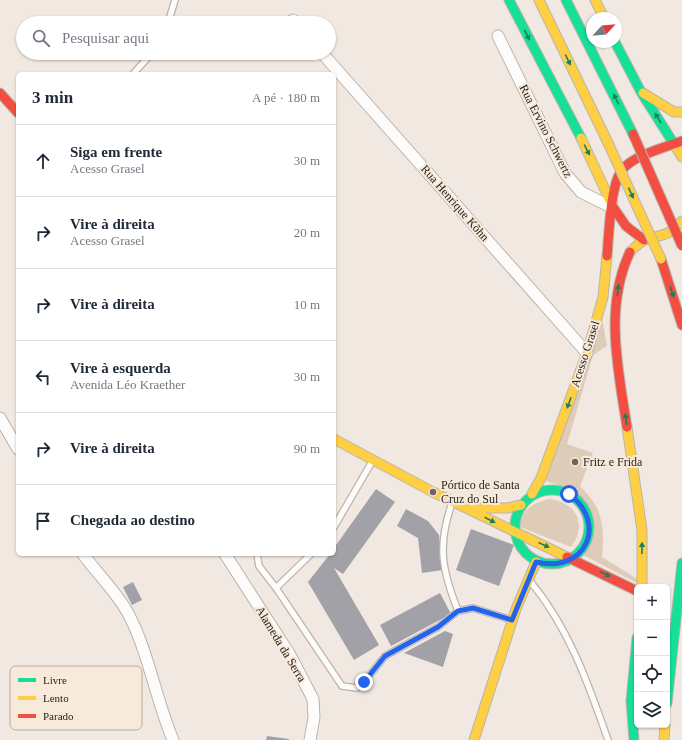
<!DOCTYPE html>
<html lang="pt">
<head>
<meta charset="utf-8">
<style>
  body { margin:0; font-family:Georgia,serif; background:#f6f6f7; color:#1f2937 }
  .controls { position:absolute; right:12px; bottom:12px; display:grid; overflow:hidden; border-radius:6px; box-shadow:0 1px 3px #0004 }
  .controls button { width:36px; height:36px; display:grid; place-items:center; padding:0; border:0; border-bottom:1px solid #e0e1e3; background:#fff; color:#1f2937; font:20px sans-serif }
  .compass { position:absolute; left:586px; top:12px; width:36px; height:36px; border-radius:50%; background:#fff; box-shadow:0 1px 3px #0004; rotate:64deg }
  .stop { position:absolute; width:12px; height:12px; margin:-9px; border:3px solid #2563eb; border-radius:50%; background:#fff }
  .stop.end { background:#2563eb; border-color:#fff; box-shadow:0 1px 4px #0008 }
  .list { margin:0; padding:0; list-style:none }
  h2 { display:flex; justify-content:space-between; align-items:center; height:52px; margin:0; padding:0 16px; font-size:17px }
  h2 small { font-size:13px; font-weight:400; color:#747a83 }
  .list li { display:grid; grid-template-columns:26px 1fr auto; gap:12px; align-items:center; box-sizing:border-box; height:72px; padding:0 16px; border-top:1px solid #e0e1e3 }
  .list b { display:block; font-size:15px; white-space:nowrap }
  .list p { margin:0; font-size:13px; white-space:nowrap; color:#747a83 }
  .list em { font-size:13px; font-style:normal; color:#747a83 }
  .icon { flex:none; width:22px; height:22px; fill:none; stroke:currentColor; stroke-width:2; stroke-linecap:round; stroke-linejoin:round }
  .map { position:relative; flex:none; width:682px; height:740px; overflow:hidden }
  .search { position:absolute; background:#fff; box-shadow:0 1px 3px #0004; left:16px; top:16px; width:320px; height:44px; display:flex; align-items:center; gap:10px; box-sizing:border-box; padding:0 14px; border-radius:22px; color:#747a83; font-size:15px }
  .panel { position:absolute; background:#fff; box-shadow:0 1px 3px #0004; left:16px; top:72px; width:320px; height:484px; border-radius:6px }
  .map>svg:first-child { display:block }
</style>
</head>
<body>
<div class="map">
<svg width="682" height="740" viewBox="0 0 682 740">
  <rect width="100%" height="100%" fill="#f1e9e1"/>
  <path fill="#deccb8" d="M602 318 607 346 593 355 567 444 593 453 580 486C585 491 590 497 594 503 604 518 604 540 602 557L639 580V584L583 555C605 512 589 494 546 481Z
    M549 499C576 502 588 524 571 547L520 527C522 508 532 504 549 499Z"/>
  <path fill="#a1a1a7" d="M376 489 395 502 343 574 334 568 379 645 354 660 308 582 330 554H334V548Z
    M406 509 428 521 439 535 443 570 422 573 418 538 397 526Z
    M471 529 514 545 499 586 456 570Z
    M133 582 142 600 132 605 123 587Z
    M440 593 451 614 391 646 380 625Z
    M445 631 453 634 443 667 404 653Z
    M267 736 289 739V740H266Z"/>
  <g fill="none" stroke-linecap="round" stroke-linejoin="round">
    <defs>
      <path id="lane" d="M168 23 175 0
        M133 74 152 53
        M452 503C437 546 442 570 458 611
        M334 527 373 460
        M257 554 259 566 276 588
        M311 554 276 588 342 686 357 688 364 682 385 656 438 627 458 611 473 608 512 620
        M530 581C569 628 588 683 608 740"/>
      <path id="street" d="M293 20 295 23
        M498 36 565 173 581 192 611 207
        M322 53 587 353
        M0 418 18 449
        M83 554C98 575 117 592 129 615 149 654 156 700 173 740
        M225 554 290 655 313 699 314 717 310 740"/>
      <path id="fast" d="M509 0 581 138
        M566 0 633 134
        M615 42 641 92 674 144
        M515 527a37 37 0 1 1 74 0a37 37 0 1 1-74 0Z
        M667 703 682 563
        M634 740 631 701 637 638"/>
      <path id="slow" d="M539 0 609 145
        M595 0 604 18
        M643 93 674 112H682
        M581 138 613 207
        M674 144 682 157
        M630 252C634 248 640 242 645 240 665 233 666 238 682 221
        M627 427 642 530V587
        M334 439 433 492 567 557
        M532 494 541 478 587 353 603 297 607 256
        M471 508H507L521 505
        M474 740 516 609 536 562
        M664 740 665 725"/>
      <path id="jam" d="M0 93 18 113
        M613 207 626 226 644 240
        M607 256C609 236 610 185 622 170 632 156 666 147 682 141
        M661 259 682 325
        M627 427C618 369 604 307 630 252
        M567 557 637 591"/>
    </defs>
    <use href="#lane" stroke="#bab4ad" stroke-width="8"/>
    <use href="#street" stroke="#bab4ad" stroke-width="13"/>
    <use href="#fast" stroke="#bab4ad" stroke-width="11"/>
    <use href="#slow" stroke="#bab4ad" stroke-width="11"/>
    <use href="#jam" stroke="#bab4ad" stroke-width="11"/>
    <use href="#lane" stroke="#fdfcfa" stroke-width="5.5"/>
    <use href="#street" stroke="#fdfcfa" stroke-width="11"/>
    <use href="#fast" stroke="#16e098" stroke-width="9"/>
    <use href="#slow" stroke="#ffcf43" stroke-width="9"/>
    <use href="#jam" stroke="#f24e42" stroke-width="9"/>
    <defs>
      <path id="slow-bridge" d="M609 145 661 259"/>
      <path id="jam-bridge" d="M633 134 682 246"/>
    </defs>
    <use href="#slow-bridge" stroke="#bab4ad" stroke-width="11" stroke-linecap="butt"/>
    <use href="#jam-bridge" stroke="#bab4ad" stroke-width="11" stroke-linecap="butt"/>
    <use href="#slow-bridge" stroke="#ffcf43" stroke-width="9"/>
    <use href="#jam-bridge" stroke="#f24e42" stroke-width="9"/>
  </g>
  <defs><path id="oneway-solid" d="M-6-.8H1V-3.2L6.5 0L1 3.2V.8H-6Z"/></defs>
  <g fill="#1c7f58">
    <use href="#oneway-solid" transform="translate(527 35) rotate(63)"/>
    <use href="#oneway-solid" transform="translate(568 60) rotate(64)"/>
    <use href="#oneway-solid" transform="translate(616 99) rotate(-116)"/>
    <use href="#oneway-solid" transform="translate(658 118) rotate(-122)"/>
    <use href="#oneway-solid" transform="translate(587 150) rotate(63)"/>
    <use href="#oneway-solid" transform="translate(631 193) rotate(65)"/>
    <use href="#oneway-solid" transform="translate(618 290) rotate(-82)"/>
    <use href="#oneway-solid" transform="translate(672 292) rotate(72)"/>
    <use href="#oneway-solid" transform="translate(569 403) rotate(110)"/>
    <use href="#oneway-solid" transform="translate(626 419) rotate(-98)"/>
    <use href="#oneway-solid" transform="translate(490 520) rotate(27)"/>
    <use href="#oneway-solid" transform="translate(544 545) rotate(24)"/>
    <use href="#oneway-solid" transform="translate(642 548) rotate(-89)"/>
    <use href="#oneway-solid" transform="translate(605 574) rotate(27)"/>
  </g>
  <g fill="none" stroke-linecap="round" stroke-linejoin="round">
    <path stroke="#2563eb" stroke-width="5" d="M364 682 385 656 438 627 458 611 473 608 512 620 536 562C585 574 609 524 569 494"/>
  </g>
  <g fill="#6b655f" stroke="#f7eadb" stroke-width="1.5">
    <circle cx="575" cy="462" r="4"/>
    <circle cx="433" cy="492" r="4"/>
  </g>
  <g text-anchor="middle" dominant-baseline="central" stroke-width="4" stroke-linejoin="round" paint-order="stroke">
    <g font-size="12" fill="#231e19" stroke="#f7eadb">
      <text transform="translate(546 131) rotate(63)">Rua Ervino Schwertz</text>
      <text transform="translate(455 203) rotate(49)">Rua Henrique Kõhn</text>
      <text transform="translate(585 354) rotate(-72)">Acesso Grasel</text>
      <text transform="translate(281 644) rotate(59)">Alameda da Serra</text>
    </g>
    <g font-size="12" fill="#231e19" stroke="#f7eadb" text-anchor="start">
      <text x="583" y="462">Fritz e Frida</text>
      <text x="441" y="485">Pórtico de Santa<tspan x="441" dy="14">Cruz do Sul</tspan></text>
    </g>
  </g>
  <rect x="10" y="666" width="132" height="64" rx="6" fill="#f7eadb" stroke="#b7ada1" stroke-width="1"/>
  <rect x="18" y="678" width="18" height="4" fill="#16e098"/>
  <rect x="18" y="696" width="18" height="4" fill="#ffcf43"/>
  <rect x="18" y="714" width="18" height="4" fill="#f24e42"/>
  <g font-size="11" fill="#231e19">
    <text x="43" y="684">Livre</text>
    <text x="43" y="702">Lento</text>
    <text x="43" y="720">Parado</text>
  </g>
</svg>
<div class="controls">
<button>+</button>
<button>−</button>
<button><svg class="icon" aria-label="locate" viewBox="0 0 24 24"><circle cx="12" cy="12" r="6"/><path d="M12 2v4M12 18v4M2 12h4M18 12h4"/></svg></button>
<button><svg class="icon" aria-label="layers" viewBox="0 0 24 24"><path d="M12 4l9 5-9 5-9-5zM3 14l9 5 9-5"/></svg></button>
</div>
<svg class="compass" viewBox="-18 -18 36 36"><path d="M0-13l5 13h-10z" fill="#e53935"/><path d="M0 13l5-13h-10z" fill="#747a83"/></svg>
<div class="stop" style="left:569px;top:494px"></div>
<div class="stop end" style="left:364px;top:682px"></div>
<div class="search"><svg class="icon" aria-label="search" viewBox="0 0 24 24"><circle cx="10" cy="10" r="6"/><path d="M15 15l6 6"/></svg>Pesquisar aqui</div>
<section class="panel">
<h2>3 min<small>A pé · 180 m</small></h2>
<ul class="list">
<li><svg class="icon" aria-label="ahead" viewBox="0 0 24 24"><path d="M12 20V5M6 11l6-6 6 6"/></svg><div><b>Siga em frente</b><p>Acesso Grasel</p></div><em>30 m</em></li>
<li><svg class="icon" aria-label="right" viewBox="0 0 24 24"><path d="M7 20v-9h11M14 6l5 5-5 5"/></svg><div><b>Vire à direita</b><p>Acesso Grasel</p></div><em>20 m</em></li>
<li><svg class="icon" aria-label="right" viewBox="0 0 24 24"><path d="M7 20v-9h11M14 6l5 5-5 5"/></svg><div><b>Vire à direita</b></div><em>10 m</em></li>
<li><svg class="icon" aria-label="left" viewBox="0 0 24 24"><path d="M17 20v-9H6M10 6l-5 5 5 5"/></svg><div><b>Vire à esquerda</b><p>Avenida Léo Kraether</p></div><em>30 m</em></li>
<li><svg class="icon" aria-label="right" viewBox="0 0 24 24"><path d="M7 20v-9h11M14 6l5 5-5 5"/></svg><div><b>Vire à direita</b></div><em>90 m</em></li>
<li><svg class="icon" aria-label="arrive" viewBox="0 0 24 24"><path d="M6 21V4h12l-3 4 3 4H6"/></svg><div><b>Chegada ao destino</b></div></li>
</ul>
</section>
</div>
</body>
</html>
